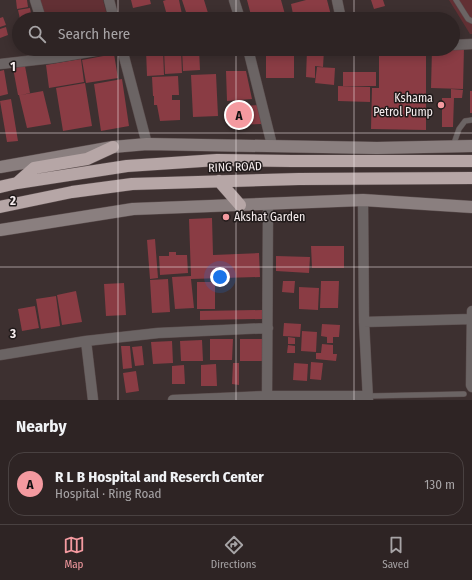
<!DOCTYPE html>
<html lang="en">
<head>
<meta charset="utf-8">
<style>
  body { margin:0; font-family:"Fira Sans Condensed",sans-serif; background:#362c2c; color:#f1f3f6 }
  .you { position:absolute; left:220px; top:277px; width:14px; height:14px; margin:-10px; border:3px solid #fff; border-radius:50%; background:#1a73e8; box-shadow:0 0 0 6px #1a73e833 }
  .badge { display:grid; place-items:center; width:26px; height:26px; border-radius:50%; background:#f49aa0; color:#111; font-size:13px; font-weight:700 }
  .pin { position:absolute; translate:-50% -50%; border:2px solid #fff; box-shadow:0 1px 4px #0006 }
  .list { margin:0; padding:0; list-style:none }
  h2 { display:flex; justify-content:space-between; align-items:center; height:52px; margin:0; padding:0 16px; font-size:17px }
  h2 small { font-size:13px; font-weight:400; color:#a7a4a6 }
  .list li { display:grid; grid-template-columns:26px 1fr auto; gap:12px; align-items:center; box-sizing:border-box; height:64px; margin:0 8px 8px; padding:0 8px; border:1px solid #494141; border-radius:16px }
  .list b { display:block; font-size:15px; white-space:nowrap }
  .list p { margin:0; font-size:13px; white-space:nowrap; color:#a7a4a6 }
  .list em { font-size:13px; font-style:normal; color:#a7a4a6 }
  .icon { flex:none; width:22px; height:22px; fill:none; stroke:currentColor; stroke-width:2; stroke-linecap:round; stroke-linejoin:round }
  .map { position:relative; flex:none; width:472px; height:400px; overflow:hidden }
  .search { position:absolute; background:#2e2424; box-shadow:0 2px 10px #0003; left:12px; right:12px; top:12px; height:44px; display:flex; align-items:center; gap:10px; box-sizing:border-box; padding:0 14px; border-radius:22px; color:#a7a4a6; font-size:15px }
  .sheet { height:124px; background:#2e2424 }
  nav { display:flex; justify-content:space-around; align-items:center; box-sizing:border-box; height:56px; border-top:1px solid #494141; background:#2e2424; font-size:11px; color:#a7a4a6 }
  nav a { display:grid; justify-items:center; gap:2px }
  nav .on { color:#f49aa0 }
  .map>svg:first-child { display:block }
</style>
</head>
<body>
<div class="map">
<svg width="472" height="400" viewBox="0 0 472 400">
  <rect width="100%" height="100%" fill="#3d3030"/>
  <path fill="#623034" d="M40 0H103L108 19H46Z
    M449 0H472V34H470Z"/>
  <path fill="#8a3c44" d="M16 0H27L28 7 17 9Z
    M131 0H150L151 4 133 8Z
    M166 0H179L183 19H168L163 1Z
    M182 0H204L208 13 188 18Z
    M247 0H281L286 18 282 19H273L272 15 258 19H252Z
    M306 0H327L332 19H294L291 4Z
    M371 0H383L385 6 374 9Z
    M30 8 32 19H20L18 10Z
    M3 17 6 25 0 27V18Z
    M6 27 8 35 0 38V29Z
    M464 47 463 89 431 88 432 49H453Z
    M163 49 164 75 147 76 146 50Z
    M164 49H181L182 73 165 74Z
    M182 49H199L200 70 183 71Z
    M266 49H294V78H266Z
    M426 49V130L371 129 372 88H379V50Z
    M307 50H324L323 67 315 66V78L306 77Z
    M114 54 118 78 86 83 82 60Z
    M81 59 84 82 49 88 46 65Z
    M25 66 30 93 21 95 43 91 51 124 27 128 19 95H18L13 68Z
    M317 67 335 68 334 85 315 83Z
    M4 70 8 94 0 96V71Z
    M226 71H246L252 99 227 101Z
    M343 72H376V86H343Z
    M216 74 218 116 193 117 191 75Z
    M178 76 179 95H172V100H180V120L160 121 157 105H154V96H153L152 77Z
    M122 79 129 126 101 131 94 84Z
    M85 83 92 126 63 131 56 88Z
    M338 86 370 87V102L338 101Z
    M451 89 463 90 462 98H451Z
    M470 91H472V113H470Z
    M442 98H454L453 127H442Z
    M11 99 18 141 7 142 0 101Z
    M260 105 261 124 229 125V106Z
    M212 218 213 255 259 253 260 277 191 279 194 308 175 309 172 277 191 276 189 219Z
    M155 239 158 278 150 279 147 240Z
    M311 246H344V268H312Z
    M169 252H176V255H187L188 273 160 275 159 256H169Z
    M276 256 310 257 309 273 276 271Z
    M168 279 170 312 152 313 150 280Z
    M283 281H295L294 293 282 292Z
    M321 281H339L338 308H320Z
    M197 282H215V309H197Z
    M124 283 126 315 106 316 104 284Z
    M299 287 319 288 318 310 299 309Z
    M76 291 82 322 62 325 57 295Z
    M56 296 60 326 41 329 36 299Z
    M35 306 39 328 22 331 18 309Z
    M262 310V319L200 320V311Z
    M284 323 301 324 300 337 283 336Z
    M322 324 340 325 339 337H333V343H327V337L321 336Z
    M302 331 317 332 316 352 301 351Z
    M288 337 295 338V344H288Z
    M210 339H233L232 360H210Z
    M240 339H263V361H240Z
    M202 340 203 361H181L180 341Z
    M172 341 173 363 153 364 151 342Z
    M322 344 333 345V354H337L336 361 316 359V353H321Z
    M288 345 295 346V353H287Z
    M121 346H130L132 368 123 369Z
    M142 346 144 365 135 366 132 347Z
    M311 362 323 363 321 380 310 379Z
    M233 363H239V385L232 384Z
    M294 363 308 364 307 381 293 380Z
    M216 364 217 386H201V365Z
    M184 365 185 384H172V366Z
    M136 371 139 391 126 393 123 373Z"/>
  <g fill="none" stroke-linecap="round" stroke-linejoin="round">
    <defs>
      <path id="lane" d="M456 0 468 19 472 21
        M453 146 459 129 465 121 472 120
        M368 396 464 394"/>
      <path id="street" d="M35 0 41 19
        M109 0 114 19
        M234 0 240 19
        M337 0 341 19
        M453 45 472 44
        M122 49 147 144
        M248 49 272 145
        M0 64 53 58 107 49
        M363 200 364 322 368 400
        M472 311 471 385 472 387
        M364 322 472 319
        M86 341 93 400
        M0 355 86 341 158 333 268 328
        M173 400 267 396H368
        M267 400 268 204"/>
      <path id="secondary" d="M0 167 113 147 147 144 377 148 472 146
        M0 230 133 209 363 200 472 207"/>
      <path id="highway" d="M219 181 240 205
        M17 183 34 168 87 159 113 147
        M0 187 17 183 127 166 217 160 292 161H472
        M0 207 72 192 132 184 299 179 472 178"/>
    </defs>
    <use href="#lane" stroke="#5b4e4e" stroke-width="6"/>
    <use href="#street" stroke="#5b4e4e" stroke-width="11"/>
    <use href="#secondary" stroke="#5b4e4e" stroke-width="13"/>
    <use href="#highway" stroke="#5b4e4e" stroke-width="13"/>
    <use href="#lane" stroke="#6b6464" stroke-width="5"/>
    <use href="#street" stroke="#6b6464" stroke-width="10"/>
    <use href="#secondary" stroke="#8a7f7f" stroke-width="12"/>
    <use href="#highway" stroke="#b6a6a6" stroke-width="12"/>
  </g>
  <path fill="none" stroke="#f6edee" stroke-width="1" stroke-opacity="0.55" d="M118 0V19M236 0V19M354 0V19M118 49V400M236 49V400M354 49V400M0 133H472M0 267H472"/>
  <g fill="#f49aa0" stroke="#201a1a" stroke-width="1.5">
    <circle cx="441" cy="105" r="4"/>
    <circle cx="226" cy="217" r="4"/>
  </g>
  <g text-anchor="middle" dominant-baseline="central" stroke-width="3" stroke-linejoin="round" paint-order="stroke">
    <g font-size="12" fill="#f6edee" stroke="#201a1a" text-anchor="end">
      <text x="433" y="98">Kshama<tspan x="433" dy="14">Petrol Pump</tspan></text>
      <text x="234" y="217" text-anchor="start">Akshat Garden</text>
    </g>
    <g font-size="12" fill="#f6edee" stroke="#201a1a">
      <text transform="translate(235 167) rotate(-2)">RING ROAD</text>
    </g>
  </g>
  <g font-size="13" text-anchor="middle" font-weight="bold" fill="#f6edee" stroke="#201a1a" stroke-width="3" stroke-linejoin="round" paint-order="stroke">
    <text x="13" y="71">1</text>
    <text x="13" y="205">2</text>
    <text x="13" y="338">3</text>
  </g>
</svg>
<div class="you"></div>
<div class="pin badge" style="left:239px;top:115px">A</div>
<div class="search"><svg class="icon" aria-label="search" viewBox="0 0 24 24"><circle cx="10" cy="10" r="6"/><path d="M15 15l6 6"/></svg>Search here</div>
</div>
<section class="sheet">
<h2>Nearby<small></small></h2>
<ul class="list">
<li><span class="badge">A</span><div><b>R L B Hospital and Reserch Center</b><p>Hospital · Ring Road</p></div><em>130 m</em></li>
</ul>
</section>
<nav>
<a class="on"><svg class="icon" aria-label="map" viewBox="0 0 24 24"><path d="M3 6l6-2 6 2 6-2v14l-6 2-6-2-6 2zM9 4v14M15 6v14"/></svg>Map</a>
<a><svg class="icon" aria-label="directions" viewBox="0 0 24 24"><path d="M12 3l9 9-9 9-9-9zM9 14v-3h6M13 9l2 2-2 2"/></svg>Directions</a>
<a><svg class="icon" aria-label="saved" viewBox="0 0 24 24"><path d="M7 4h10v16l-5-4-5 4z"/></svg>Saved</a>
</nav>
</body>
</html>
